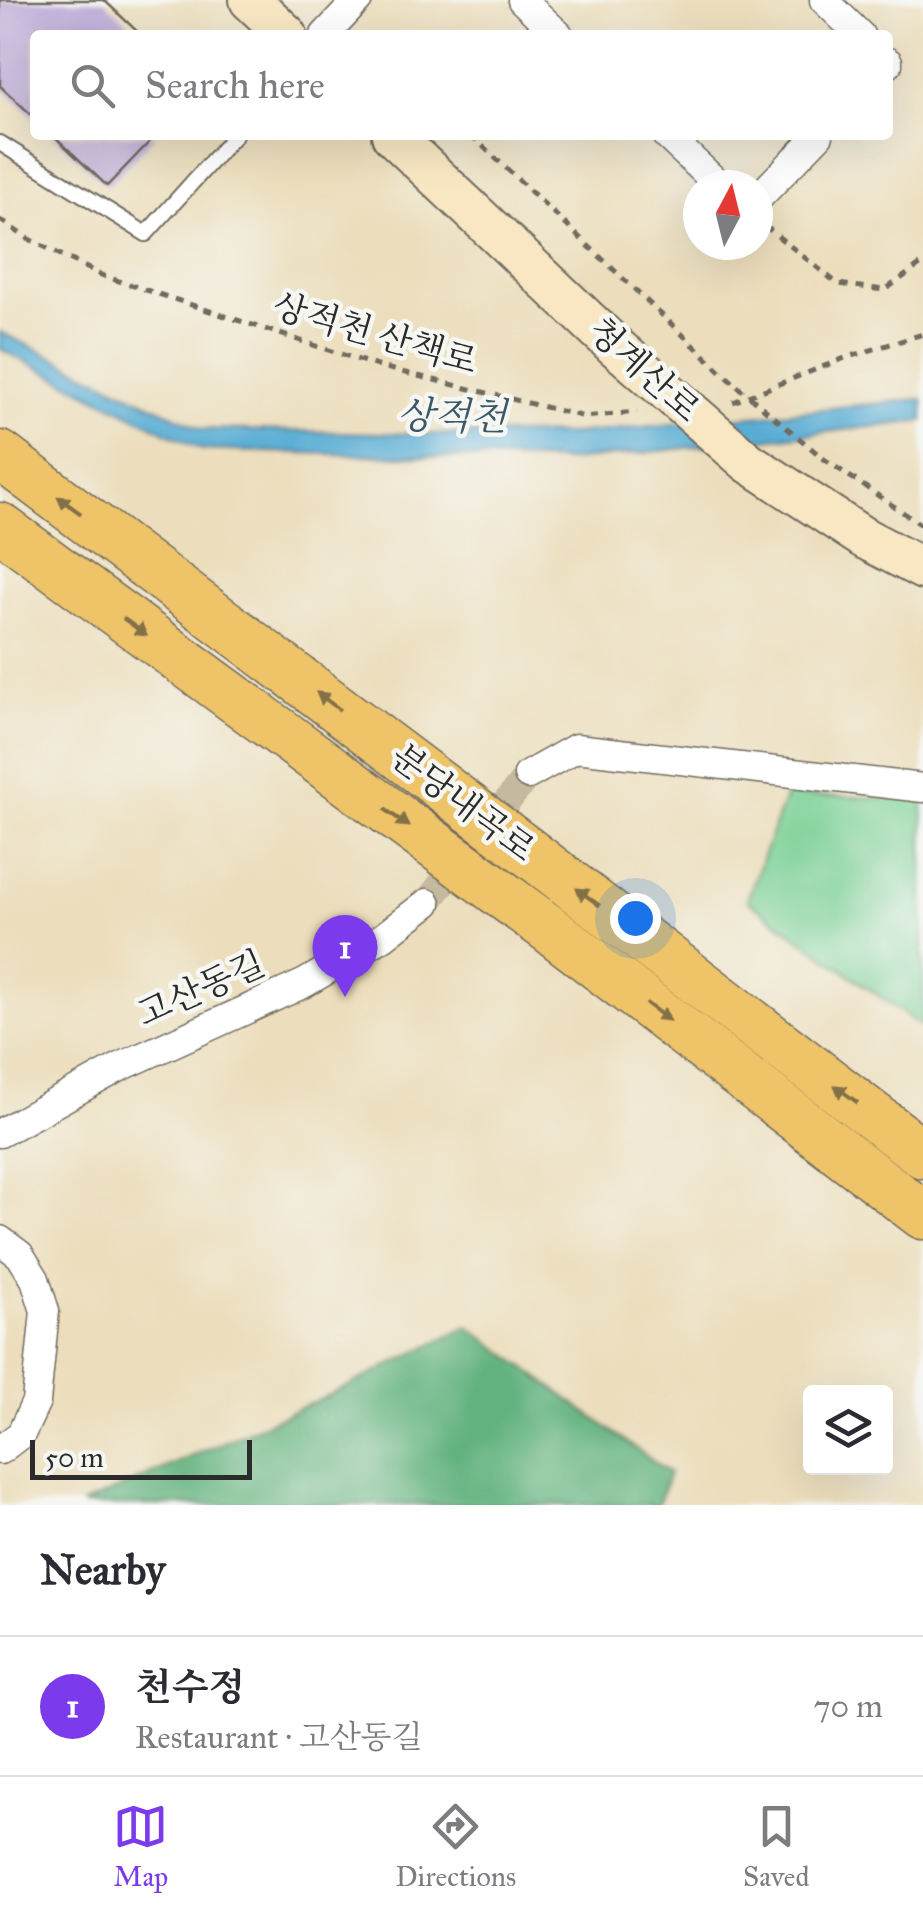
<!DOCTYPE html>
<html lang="en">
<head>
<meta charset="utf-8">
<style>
  body { margin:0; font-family:"IM FELL Great Primer","Noto Serif KR",serif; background:#f2f2f3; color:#2b2b33 }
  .controls { position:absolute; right:30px; bottom:30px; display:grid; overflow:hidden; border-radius:10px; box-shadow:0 10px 40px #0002 }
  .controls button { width:90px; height:90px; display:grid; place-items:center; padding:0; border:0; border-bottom:2px solid #e1e1e2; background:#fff; color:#2b2b33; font:50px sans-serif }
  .compass { position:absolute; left:683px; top:170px; width:90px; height:90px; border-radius:50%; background:#fff; box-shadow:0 10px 40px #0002; rotate:7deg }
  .scale { position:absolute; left:30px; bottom:25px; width:222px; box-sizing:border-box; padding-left:10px; border:5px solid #2b2b2b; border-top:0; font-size:28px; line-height:35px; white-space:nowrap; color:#2b2b2b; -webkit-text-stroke:8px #f6f6f2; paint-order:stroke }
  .you { position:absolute; left:635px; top:918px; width:35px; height:35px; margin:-25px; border:8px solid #fff; border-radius:50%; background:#1a73e8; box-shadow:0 0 0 15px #1a73e833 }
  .badge { display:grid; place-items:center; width:65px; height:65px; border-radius:50%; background:#7c3aed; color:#fff; font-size:32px; font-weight:700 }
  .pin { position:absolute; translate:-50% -82px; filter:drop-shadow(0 2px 5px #0008) }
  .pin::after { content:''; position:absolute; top:52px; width:35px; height:30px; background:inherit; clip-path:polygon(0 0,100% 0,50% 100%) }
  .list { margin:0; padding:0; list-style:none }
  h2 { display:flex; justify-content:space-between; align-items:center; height:130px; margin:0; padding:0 40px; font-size:42px }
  h2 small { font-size:32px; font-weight:400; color:#7c7c81 }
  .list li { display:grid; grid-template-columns:65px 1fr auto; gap:30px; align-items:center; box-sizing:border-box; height:140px; padding:0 40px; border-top:2px solid #e1e1e2 }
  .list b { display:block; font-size:38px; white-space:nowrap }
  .list p { margin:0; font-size:32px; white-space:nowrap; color:#7c7c81 }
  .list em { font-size:32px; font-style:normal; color:#7c7c81 }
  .icon { flex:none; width:55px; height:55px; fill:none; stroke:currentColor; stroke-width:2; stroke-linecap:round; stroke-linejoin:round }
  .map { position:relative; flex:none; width:923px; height:1505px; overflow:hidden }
  .search { position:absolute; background:#fff; box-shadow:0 10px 40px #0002; left:30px; right:30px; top:30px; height:110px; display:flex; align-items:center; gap:25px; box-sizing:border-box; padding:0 35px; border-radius:10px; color:#7c7c81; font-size:38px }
  .sheet { height:270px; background:#fff }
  nav { display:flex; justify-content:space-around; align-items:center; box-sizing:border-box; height:140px; border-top:2px solid #e1e1e2; background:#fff; font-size:28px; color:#7c7c81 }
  nav a { display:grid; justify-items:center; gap:5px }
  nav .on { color:#7c3aed }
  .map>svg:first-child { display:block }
</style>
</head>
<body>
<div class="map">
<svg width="923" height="1505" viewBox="0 0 923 1505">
  <rect width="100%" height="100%" fill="#f6f6f2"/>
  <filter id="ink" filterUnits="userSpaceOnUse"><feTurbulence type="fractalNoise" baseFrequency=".01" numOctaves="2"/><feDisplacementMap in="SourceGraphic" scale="20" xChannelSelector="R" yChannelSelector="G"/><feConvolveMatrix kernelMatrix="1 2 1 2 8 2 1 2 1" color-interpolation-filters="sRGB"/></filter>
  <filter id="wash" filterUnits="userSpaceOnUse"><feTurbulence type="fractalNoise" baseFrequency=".0048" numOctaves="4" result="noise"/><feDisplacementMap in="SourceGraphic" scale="40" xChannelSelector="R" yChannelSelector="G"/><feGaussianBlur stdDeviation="2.25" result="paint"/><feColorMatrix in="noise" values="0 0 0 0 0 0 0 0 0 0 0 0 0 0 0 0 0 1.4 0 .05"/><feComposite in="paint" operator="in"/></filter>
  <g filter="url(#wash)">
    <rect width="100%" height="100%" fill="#ecdebc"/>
    <path fill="#79d094" stroke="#527e60" stroke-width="2.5" d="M786 795 923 799V1028L747 900Z"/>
    <path fill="#62b27e" stroke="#466e54" stroke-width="2.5" d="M468 1326 669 1473 658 1505H82L330 1395Z"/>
    <path fill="#58add4" stroke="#426c80" stroke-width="2.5" d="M0 332 202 429 417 434H573L923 399V421L571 461 202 450 0 349Z"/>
    <g id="blocks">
      <path fill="#b9a6d7" d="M0 0H104L141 35H35V118L0 86Z
        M53 135H156L107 186Z"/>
    </g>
  </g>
  <g filter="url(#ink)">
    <use href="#blocks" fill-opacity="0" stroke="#6f6a5e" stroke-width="2.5"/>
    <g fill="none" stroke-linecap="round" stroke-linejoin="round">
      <path stroke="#c5ba9f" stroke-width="28" stroke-dasharray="28 14" stroke-linecap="butt" d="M427 903 528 775"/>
      <defs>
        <path id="service" d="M0 143 146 234 235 135"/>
        <path id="minor" d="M522 0 559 35
          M824 0 860 35
          M325 35 358 0
          M888 62V64
          M666 135 719 185
          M758 198 819 135
          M528 775 576 748 923 788
          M0 1133 120 1067 305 983 383 937 427 903
          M0 1240 20 1255 35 1279 45 1311 36 1402 21 1434 0 1450"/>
        <path id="secondary" d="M250 0 287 35
          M392 135 615 346
          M864 538 923 569"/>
        <path id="trunk" d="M0 455 523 848 923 1154
          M0 527 552 931 923 1215"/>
      </defs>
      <use href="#service" stroke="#6f6a5e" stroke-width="18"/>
      <use href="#minor" stroke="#6f6a5e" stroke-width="31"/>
      <use href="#secondary" stroke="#6f6a5e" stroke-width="44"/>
      <use href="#trunk" stroke="#6f6a5e" stroke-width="51"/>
      <path stroke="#6f6a5e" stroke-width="5" stroke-dasharray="8 8" stroke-linecap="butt" d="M471 135 737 386
        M0 220 27 238 101 275 377 366 585 417 637 412
        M765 226 838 284 885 290 923 263
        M733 402 845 358 923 334"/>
      <use href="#service" stroke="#fff" stroke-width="14"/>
      <use href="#minor" stroke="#fff" stroke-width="28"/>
      <use href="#secondary" stroke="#f9e7c3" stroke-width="40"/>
      <use href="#trunk" stroke="#efc469" stroke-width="48"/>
      <defs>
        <path id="secondary-bridge" d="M615 346 748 462 864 538"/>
      </defs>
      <use href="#secondary-bridge" stroke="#6f6a5e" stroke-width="44" stroke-linecap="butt"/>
      <path stroke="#6f6a5e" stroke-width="5" stroke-dasharray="8 8" stroke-linecap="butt" d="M737 386 824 459 923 526"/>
      <use href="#secondary-bridge" stroke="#f9e7c3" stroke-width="40"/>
    </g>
    <defs><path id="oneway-solid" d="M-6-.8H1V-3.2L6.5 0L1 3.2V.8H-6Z" transform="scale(2.5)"/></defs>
    <g fill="#837047">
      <use href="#oneway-solid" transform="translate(69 505) rotate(-144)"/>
      <use href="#oneway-solid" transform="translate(135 627) rotate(36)"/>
      <use href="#oneway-solid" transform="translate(328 701) rotate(-143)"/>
      <use href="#oneway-solid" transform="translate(397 818) rotate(36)"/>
      <use href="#oneway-solid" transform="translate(588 897) rotate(-143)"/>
      <use href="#oneway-solid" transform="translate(658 1012) rotate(37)"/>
      <use href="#oneway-solid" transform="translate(846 1094) rotate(-143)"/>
    </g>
  </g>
  <g text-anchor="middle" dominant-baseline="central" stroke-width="9" stroke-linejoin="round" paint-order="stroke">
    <g font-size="35" fill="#2b2b2b" stroke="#f6f6f2">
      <text transform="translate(375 334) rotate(16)">상적천 산책로</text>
      <text transform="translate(644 370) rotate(42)">청계산로</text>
      <text transform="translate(463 803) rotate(37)">분당내곡로</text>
      <text transform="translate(201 989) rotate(-24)">고산동길</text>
    </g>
    <g font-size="38" font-style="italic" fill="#3b5866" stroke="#f6f6f2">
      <text transform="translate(452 416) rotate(1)">상적천</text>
    </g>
  </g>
</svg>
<div class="controls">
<button><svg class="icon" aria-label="layers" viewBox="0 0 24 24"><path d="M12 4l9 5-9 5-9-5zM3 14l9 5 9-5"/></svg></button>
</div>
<svg class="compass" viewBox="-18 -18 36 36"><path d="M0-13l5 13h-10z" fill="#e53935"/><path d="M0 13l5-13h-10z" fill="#7c7c81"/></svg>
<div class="scale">50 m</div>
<div class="you"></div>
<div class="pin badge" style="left:345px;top:997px">1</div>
<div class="search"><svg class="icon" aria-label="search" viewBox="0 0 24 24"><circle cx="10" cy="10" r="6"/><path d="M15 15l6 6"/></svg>Search here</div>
</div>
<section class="sheet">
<h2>Nearby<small></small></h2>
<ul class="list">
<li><span class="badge">1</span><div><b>천수정</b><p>Restaurant · 고산동길</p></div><em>70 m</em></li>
</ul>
</section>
<nav>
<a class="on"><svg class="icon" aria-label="map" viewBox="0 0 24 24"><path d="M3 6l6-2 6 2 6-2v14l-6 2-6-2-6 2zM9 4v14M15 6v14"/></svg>Map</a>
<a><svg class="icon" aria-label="directions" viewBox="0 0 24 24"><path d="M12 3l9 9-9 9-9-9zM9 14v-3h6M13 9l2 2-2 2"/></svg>Directions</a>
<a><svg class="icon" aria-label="saved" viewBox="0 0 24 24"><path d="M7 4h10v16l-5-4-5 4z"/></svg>Saved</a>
</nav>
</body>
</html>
